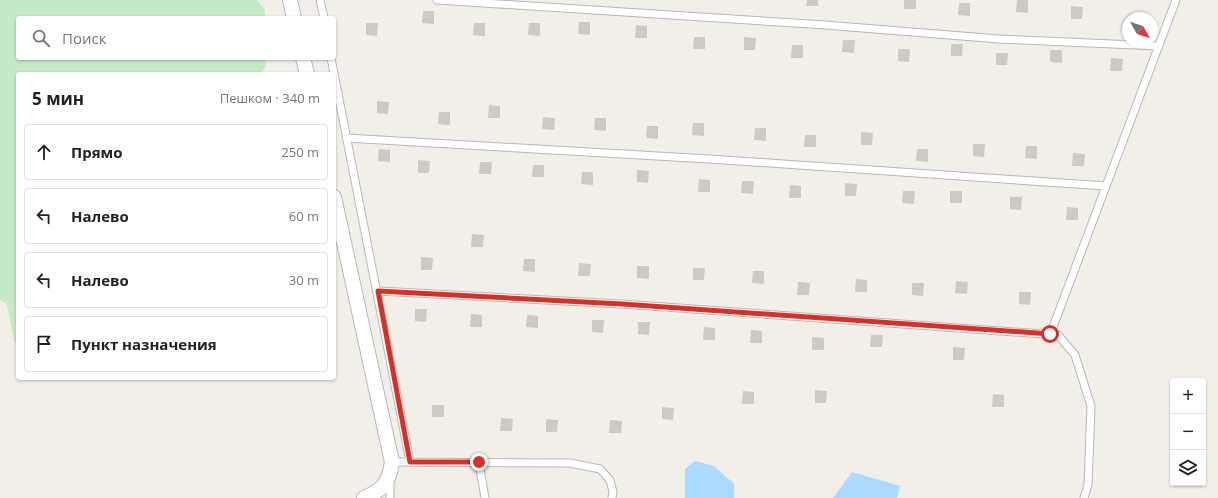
<!DOCTYPE html>
<html lang="ru">
<head>
<meta charset="utf-8">
<style>
  body { margin:0; font-family:"Open Sans",sans-serif; background:#f6f6f6; color:#222 }
  .controls { position:absolute; right:12px; bottom:12px; display:grid; overflow:hidden; border-radius:4px; box-shadow:0 1px 3px #0004 }
  .controls button { width:36px; height:36px; display:grid; place-items:center; padding:0; border:0; border-bottom:1px solid #e0e0e0; background:#fff; color:#222; font:20px sans-serif }
  .compass { position:absolute; left:1122px; top:12px; width:36px; height:36px; border-radius:50%; background:#fff; box-shadow:0 1px 3px #0004; rotate:129deg }
  .stop { position:absolute; width:12px; height:12px; margin:-9px; border:3px solid #d93025; border-radius:50%; background:#fff }
  .stop.end { background:#d93025; border-color:#fff; box-shadow:0 1px 4px #0008 }
  .list { margin:0; padding:0; list-style:none }
  h2 { display:flex; justify-content:space-between; align-items:center; height:52px; margin:0; padding:0 16px; font-size:17px }
  h2 small { font-size:13px; font-weight:400; color:#767676 }
  .list li { display:grid; grid-template-columns:26px 1fr auto; gap:12px; align-items:center; box-sizing:border-box; height:56px; margin:0 8px 8px; padding:0 8px; border:1px solid #e0e0e0; border-radius:4px }
  .list b { display:block; font-size:15px; white-space:nowrap }
  .list em { font-size:13px; font-style:normal; color:#767676 }
  .icon { flex:none; width:22px; height:22px; fill:none; stroke:currentColor; stroke-width:2; stroke-linecap:round; stroke-linejoin:round }
  .map { position:relative; flex:none; width:1218px; height:498px; overflow:hidden }
  .search { position:absolute; background:#fff; box-shadow:0 1px 3px #0004; left:16px; top:16px; width:320px; height:44px; display:flex; align-items:center; gap:10px; box-sizing:border-box; padding:0 14px; border-radius:4px; color:#767676; font-size:15px }
  .panel { position:absolute; background:#fff; box-shadow:0 1px 3px #0004; left:16px; top:72px; width:320px; height:308px; border-radius:4px }
  .map>svg:first-child { display:block }
</style>
</head>
<body>
<div class="map">
<svg width="1218" height="498" viewBox="0 0 1218 498">
  <rect width="100%" height="100%" fill="#f1efe8"/>
  <path fill="#c5e8c5" d="M0 0H257L265 10V18H18V58H266V65L261 74H18V345L14 341 7 304 0 300Z"/>
  <path fill="#aadaff" d="M695 461 714 466 734 484V498H685V469Z
    M852 472 900 486 897 498H833Z"/>
  <path fill="#cccac5" d="M807 0H818V6H806Z
    M904 0H916V9H904Z
    M1017 0H1028V13L1016 12Z
    M959 3H970V16L958 15Z
    M1071 6 1083 7 1082 19H1071Z
    M423 11H434V24L422 23Z
    M579 22H590V35L578 34Z
    M366 23H378L377 36 366 35Z
    M474 23H485V36L473 35Z
    M529 23H540V36L528 35Z
    M636 25 647 26V38H635Z
    M694 37H705V49H693Z
    M744 37 756 38 755 50H744Z
    M843 40H855L854 53 842 52Z
    M951 44H963L962 56H951Z
    M792 45H803V58H791Z
    M898 49H910L909 62 898 61Z
    M1050 50H1062V63L1050 62Z
    M996 53H1008L1007 65H996Z
    M1111 58 1123 59 1122 71H1110Z
    M377 101 389 102 388 114 377 113Z
    M489 105 500 106V118H488Z
    M439 112H450V125L438 124Z
    M543 117 555 118 554 130 542 129Z
    M595 118H606V131L594 130Z
    M693 123H704V136L692 135Z
    M647 126H658V139L646 138Z
    M755 128H766V141L754 140Z
    M861 132 873 133 872 145H861Z
    M805 135H816V147H804Z
    M973 144H985L984 157 973 156Z
    M1026 146H1037V159L1025 158Z
    M379 149 390 150V162L378 161Z
    M917 149H928V162L916 161Z
    M1073 153 1085 154 1084 166H1072Z
    M418 160 430 161 429 173H418Z
    M480 162H492L491 174H479Z
    M533 165H544V177H532Z
    M637 170 649 171 648 183 637 182Z
    M582 172H593V185L581 184Z
    M699 179 710 180V192H698Z
    M742 181H754L753 194 741 193Z
    M845 183 857 184 856 196H845Z
    M790 185 801 186V198H789Z
    M903 191H915L914 204 902 203Z
    M950 191H962V203H950Z
    M1010 197H1022L1021 210 1010 209Z
    M1067 207 1078 208V220H1066Z
    M472 234 484 235 483 247H471Z
    M421 257 433 258 432 270H421Z
    M524 259H535V272L523 271Z
    M579 263 591 264 590 276H578Z
    M637 266H649V279L637 278Z
    M693 268H705L704 280H693Z
    M753 271H764V284L752 283Z
    M856 279 867 280V292H855Z
    M956 281 968 282 967 294 955 293Z
    M798 282 810 283 809 295H797Z
    M912 283H924L923 296 912 295Z
    M1019 292H1031L1030 305 1019 304Z
    M415 309H427L426 322 415 321Z
    M471 314 482 315V327H470Z
    M527 315 538 316V328L526 327Z
    M592 320H604L603 333 592 332Z
    M638 322H650L649 335 638 334Z
    M704 327 715 328V340H703Z
    M751 330 762 331V343H750Z
    M871 335H883L882 347H870Z
    M812 337 824 338V350H812Z
    M953 347 965 348 964 360H953Z
    M815 390 827 391 826 403H815Z
    M743 391 754 392V404H742Z
    M993 394 1004 395V407H992Z
    M432 405H444V417H432Z
    M662 407 674 408 673 420 662 419Z
    M501 418 513 419 512 431H500Z
    M546 419 558 420 557 432H546Z
    M610 420 622 421 621 433H609Z"/>
  <g fill="none" stroke-linecap="round" stroke-linejoin="round">
    <defs>
      <path id="lane" d="M320 0 324 18
        M437 0 825 25 999 39 1158 46
        M331 58 410 462
        M346 138 709 159 1106 186
        M378 291 622 304 1058 335 1075 355 1091 406 1088 485 1084 498
        M1050 335 1176 0
        M392 462 570 463 600 469 610 480 613 492 612 498
        M479 463 485 498
        M390 498V480"/>
      <path id="street" d="M290 0 294 18
        M303 58 307 74
        M334 197 392 462C389 483 383 490 364 498"/>
    </defs>
    <use href="#lane" stroke="#b5b8bc" stroke-width="9"/>
    <use href="#street" stroke="#b5b8bc" stroke-width="16"/>
    <use href="#lane" stroke="#fff" stroke-width="7"/>
    <use href="#street" stroke="#fff" stroke-width="14"/>
  </g>
  <g fill="none" stroke-linecap="round" stroke-linejoin="round">
    <path stroke="#d93025" stroke-width="5" d="M479 462H410L378 291 622 304 1050 334"/>
  </g>
</svg>
<div class="controls">
<button>+</button>
<button>−</button>
<button><svg class="icon" aria-label="layers" viewBox="0 0 24 24"><path d="M12 4l9 5-9 5-9-5zM3 14l9 5 9-5"/></svg></button>
</div>
<svg class="compass" viewBox="-18 -18 36 36"><path d="M0-13l5 13h-10z" fill="#e53935"/><path d="M0 13l5-13h-10z" fill="#767676"/></svg>
<div class="stop" style="left:1050px;top:334px"></div>
<div class="stop end" style="left:479px;top:462px"></div>
<div class="search"><svg class="icon" aria-label="search" viewBox="0 0 24 24"><circle cx="10" cy="10" r="6"/><path d="M15 15l6 6"/></svg>Поиск</div>
<section class="panel">
<h2>5 мин<small>Пешком · 340 m</small></h2>
<ul class="list">
<li><svg class="icon" aria-label="ahead" viewBox="0 0 24 24"><path d="M12 20V5M6 11l6-6 6 6"/></svg><div><b>Прямо</b></div><em>250 m</em></li>
<li><svg class="icon" aria-label="left" viewBox="0 0 24 24"><path d="M17 20v-9H6M10 6l-5 5 5 5"/></svg><div><b>Налево</b></div><em>60 m</em></li>
<li><svg class="icon" aria-label="left" viewBox="0 0 24 24"><path d="M17 20v-9H6M10 6l-5 5 5 5"/></svg><div><b>Налево</b></div><em>30 m</em></li>
<li><svg class="icon" aria-label="arrive" viewBox="0 0 24 24"><path d="M6 21V4h12l-3 4 3 4H6"/></svg><div><b>Пункт назначения</b></div></li>
</ul>
</section>
</div>
</body>
</html>
